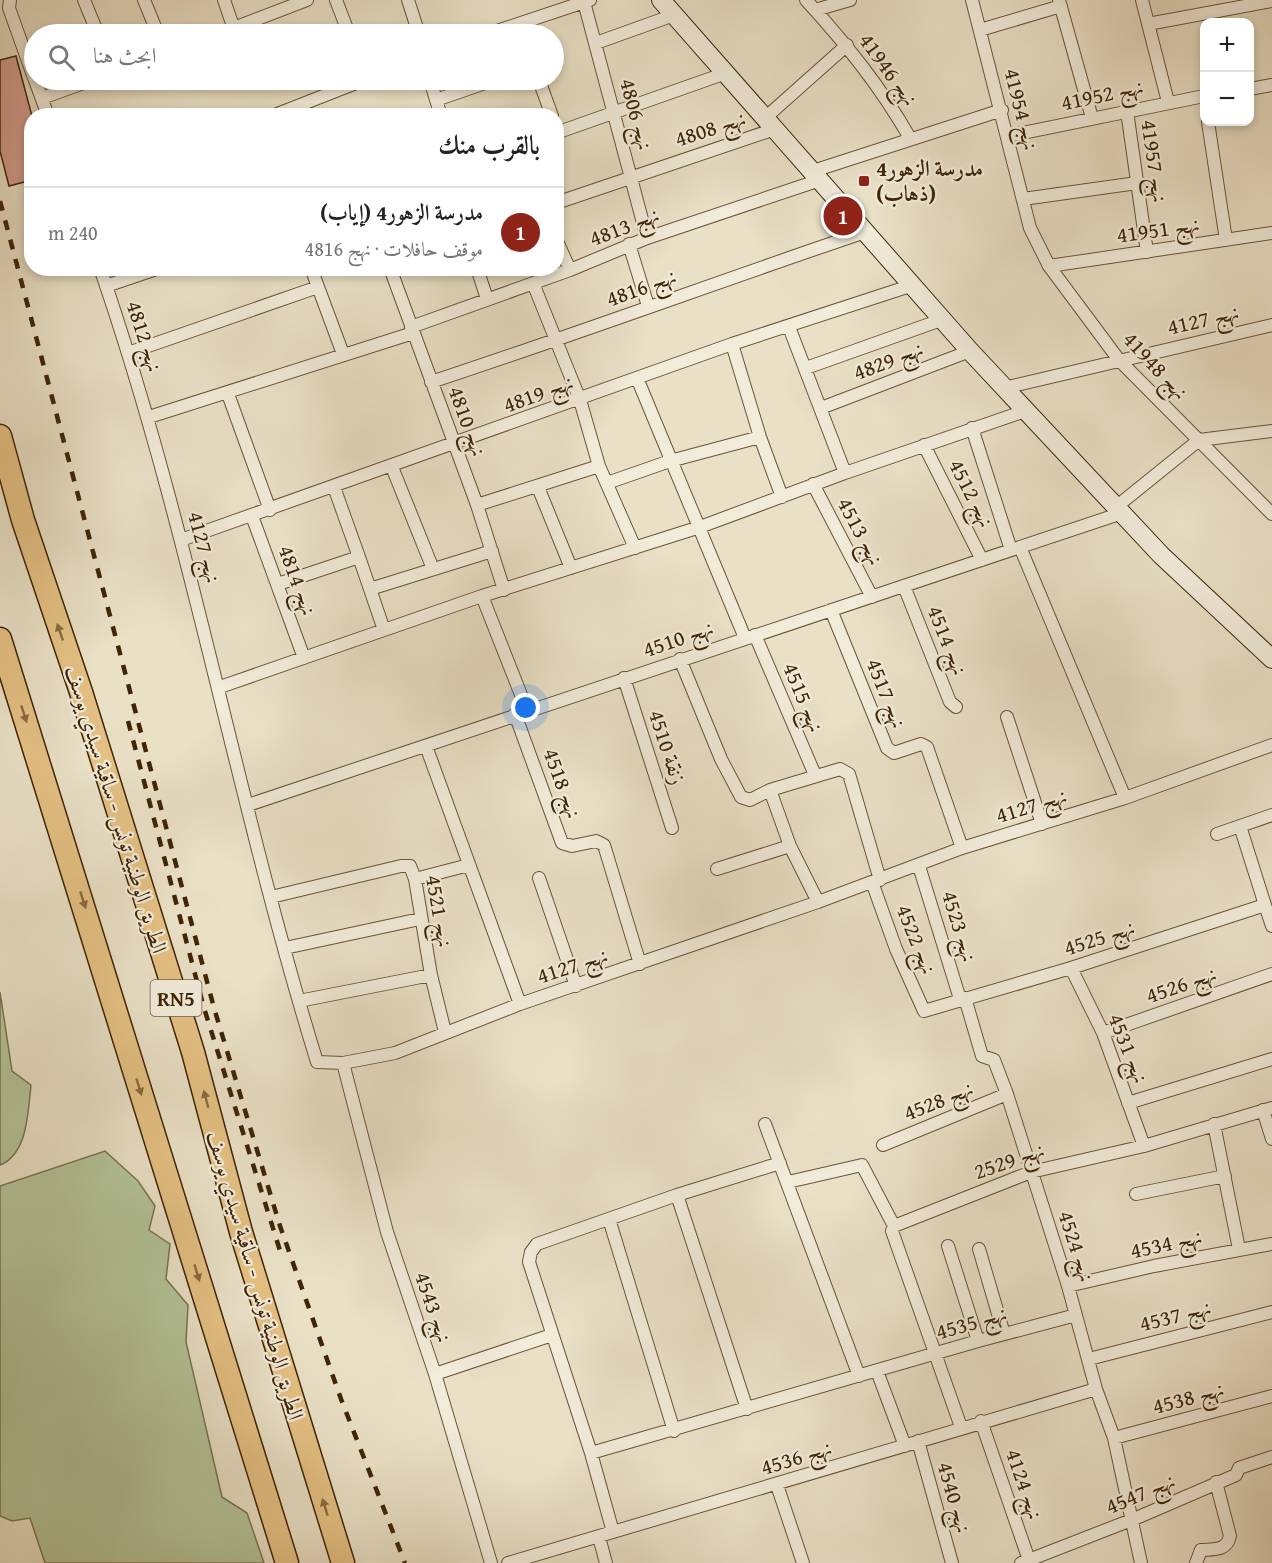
<!DOCTYPE html>
<html lang="ar">
<head>
<meta charset="utf-8">
<style>
  body { margin:0; font-family:"Gentium Book Plus",Amiri,serif; background:#f6f6f6; color:#222; direction:rtl }
  .controls { position:absolute; right:18px; top:18px; display:grid; overflow:hidden; border-radius:12px; box-shadow:0 3px 9px #0003 }
  .controls button { width:54px; height:54px; display:grid; place-items:center; padding:0; border:0; border-bottom:2px solid #e0e0e0; background:#fff; color:#222; font:30px sans-serif }
  .you { position:absolute; left:526px; top:708px; width:21px; height:21px; margin:-15px; border:4px solid #fff; border-radius:50%; background:#1a73e8; box-shadow:0 0 0 9px #1a73e833 }
  .badge { display:grid; place-items:center; width:39px; height:39px; border-radius:50%; background:#8f2418; color:#fff; font-size:20px; font-weight:700 }
  .pin { position:absolute; translate:-50% -50%; border:3px solid #fff; box-shadow:0 2px 6px #0006 }
  .list { margin:0; padding:0; list-style:none }
  h2 { display:flex; justify-content:space-between; align-items:center; height:78px; margin:0; padding:0 24px; font-size:26px }
  h2 small { font-size:20px; font-weight:400; color:#767676 }
  .list li { display:grid; grid-template-columns:39px 1fr auto; gap:18px; align-items:center; box-sizing:border-box; height:90px; padding:0 24px; border-top:2px solid #e0e0e0 }
  .list b { display:block; font-size:22px; white-space:nowrap }
  .list p { margin:0; font-size:20px; white-space:nowrap; color:#767676 }
  .list em { font-size:20px; font-style:normal; color:#767676 }
  .icon { flex:none; width:33px; height:33px; fill:none; stroke:currentColor; stroke-width:2; stroke-linecap:round; stroke-linejoin:round }
  .map { position:relative; flex:none; width:1272px; height:1563px; overflow:hidden; direction:ltr }
  .search { position:absolute; background:#fff; box-shadow:0 3px 9px #0003; left:24px; top:24px; width:540px; height:66px; display:flex; align-items:center; gap:15px; box-sizing:border-box; padding:0 21px; border-radius:33px; color:#767676; font-size:22px }
  .panel { position:absolute; background:#fff; box-shadow:0 3px 9px #0003; left:24px; top:108px; width:540px; height:168px; border-radius:24px; direction:rtl }
  .map>svg:first-child { display:block }
</style>
</head>
<body>
<div class="map">
<svg width="1272" height="1563" viewBox="0 0 1272 1563">
  <rect width="100%" height="100%" fill="#e9e0c6"/>
  <filter id="stains"><feTurbulence type="fractalNoise" baseFrequency=".00333" numOctaves="4"/><feColorMatrix values="0 0 0 0 .2 0 0 0 0 .09 0 0 0 0 .02 0 0 0 .5 -.17"/></filter>
  <radialGradient id="worn" r=".72"><stop offset=".6" stop-color="#630" stop-opacity="0"/><stop offset="1" stop-color="#630" stop-opacity=".3"/></radialGradient>
  <path fill="#b3c398" stroke="#79744e" stroke-width="1.5" d="M0 992 12 1071 31 1085C28 1111 28 1154 0 1165Z
    M105 1151 138 1181 155 1206 149 1230 170 1244 166 1279 188 1305 186 1342 222 1497 247 1513 264 1563H45L30 1518 12 1521 0 1516V1186Z"/>
  <path fill="#d39e90" stroke="#3f2505" stroke-width="1.5" d="M16 56 32 116V150L26 151 32 180 9 186 0 151V60Z"/>
  <g fill="none" stroke-linecap="round" stroke-linejoin="round">
    <defs>
      <path id="street" d="M10 0 9 8 34 78
        M84 0 98 34
        M144 0 158 34
        M224 0 234 29
        M336 0 349 34
        M408 0 419 34
        M806 0C847 45 880 86 910 138
        M972 0 1030 228 1049 266 1119 360 1272 514
        M1059 0 1092 118
        M1142 0 1168 102
        M584 2 647 238
        M815 10 850 0
        M1148 24 1272 1
        M980 30 1061 6
        M218 34 307 0
        M488 34 590 0
        M596 43 674 15
        M35 80 48 116
        M430 80 441 116
        M539 80 552 116
        M1250 89 1272 85
        M42 98 92 80
        M436 100 494 80
        M1127 111 1147 252
        M272 116 364 80
        M765 118 847 45
        M1208 122 1226 240
        M556 133 726 73
        M1008 136 1204 96
        M813 171 1002 110
        M1023 199 1137 183
        M556 203 775 129
        M556 239 570 270
        M629 244 648 306
        M1049 266 1272 233
        M100 268C190 528 236 800 317 1062L343 1063 395 1053 520 1004 818 902 962 848 1125 798 1272 745
        M311 268 343 354
        M390 268 477 505 504 590
        M477 268 487 299
        M533 283 580 400 599 466 635 548
        M106 286 159 268
        M411 327 570 270 647 238 820 180
        M789 327 845 473
        M732 344 760 437 782 497
        M128 353 318 287
        M806 368 941 320
        M637 378 745 638
        M431 382C577 334 720 281 865 232
        M1004 388 1272 325
        M228 394 270 510
        M821 408 970 351
        M149 417 413 333
        M972 428 1011 550
        M924 445 982 560
        M392 467 433 569
        M607 483 670 461 760 437
        M813 484 872 597
        M334 487 359 557
        M538 487 571 568
        M477 505 599 466
        M1116 507 1199 440 1272 431
        M252 516 304 658
        M181 540 732 344 910 286
        M1020 547 1125 798
        M278 584 359 557 384 630
        M904 586 950 702 956 707
        M370 589 492 551
        M482 596 527 710
        M831 610 887 748 894 753 921 744 927 747 962 848
        M755 635 815 775
        M680 659 721 759 741 797 750 800 770 790 840 769 849 774 880 880
        M624 678 672 828
        M220 687 482 596 700 527 845 473 1025 411
        M515 714 562 843 572 846 596 841 604 845 640 964
        M1007 717 1042 824
        M426 746 520 1004
        M770 790 790 846 818 902
        M248 805 1122 513
        M1240 826 1265 905
        M1217 834 1272 815
        M919 866 960 999
        M717 869 790 846
        M539 878 576 986
        M415 879 469 865
        M872 882 896 949 924 1011 1071 968 1265 905 1272 926
        M271 897 401 866H410L415 879 431 975 445 1032
        M285 948 420 919
        M1071 968 1103 1033 1144 1146
        M965 998 982 1056 994 1060 1007 1094 1068 1286 1096 1389 1114 1438 1141 1563
        M299 1001 431 975
        M1103 1033 1272 974
        M343 1063 387 1232 435 1374 491 1563
        M1128 1103 1272 1059
        M1263 1110 1272 1139
        M765 1124 859 1376
        M1214 1124 1239 1249
        M883 1145 1007 1094
        M788 1182 862 1165 894 1226
        M1136 1194 1225 1176
        M677 1195 747 1409
        M609 1219 674 1431
        M948 1246 978 1341
        M979 1249 1004 1334
        M1068 1286 1154 1266 1272 1244
        M1089 1359 1272 1312
        M877 1371 905 1446
        M435 1374 552 1335
        M981 1421 1030 1563
        M961 1427 892 1231 894 1226 1031 1172 1144 1146 1272 1108
        M1114 1438 1272 1396
        M918 1441 952 1563
        M591 1453 978 1341 1076 1315
        M777 1485 803 1563
        M613 1532 591 1453 529 1262 531 1252 537 1244 677 1195 780 1163
        M599 1537 606 1563
        M508 1563 1096 1389
        M1021 1563 1134 1519 1236 1475 1239 1468 1272 1457
        M1196 1563 1201 1550C1214 1549 1227 1551 1230 1536L1216 1482"/>
      <path id="secondary" d="M661 0 970 351 1161 555 1272 659"/>
      <path id="highway" d="M0 436 23 520 81 692 193 1052 241 1232 343 1563
        M0 639 287 1563"/>
    </defs>
    <use href="#street" stroke="#6a5435" stroke-width="14"/>
    <use href="#secondary" stroke="#3f2505" stroke-width="20"/>
    <use href="#highway" stroke="#3f2505" stroke-width="25"/>
    <use href="#street" stroke="#f1ebda" stroke-width="12"/>
    <use href="#secondary" stroke="#f1ebda" stroke-width="18"/>
    <use href="#highway" stroke="#e4c083" stroke-width="22"/>
    <path stroke="#3f2505" stroke-width="4.5" stroke-dasharray="10 10" stroke-linecap="butt" d="M0 201 214 1008 280 1226 341 1399 405 1563
      M128 721 204 1008 282 1257"/>
  </g>
  <defs><path id="oneway-solid" d="M-6-.8H1V-3.2L6.5 0L1 3.2V.8H-6Z" transform="scale(1.5)"/></defs>
  <g fill="#896b3e">
    <use href="#oneway-solid" transform="translate(60 632) rotate(-109)"/>
    <use href="#oneway-solid" transform="translate(24 714) rotate(72)"/>
    <use href="#oneway-solid" transform="translate(83 900) rotate(72)"/>
    <use href="#oneway-solid" transform="translate(139 1087) rotate(73)"/>
    <use href="#oneway-solid" transform="translate(206 1099) rotate(-105)"/>
    <use href="#oneway-solid" transform="translate(197 1273) rotate(73)"/>
    <use href="#oneway-solid" transform="translate(325 1507) rotate(-107)"/>
  </g>
  <rect fill="#8f2418" stroke="#f1ebda" stroke-width="2" x="858" y="175" width="12" height="12" rx="3"/>
  <g text-anchor="middle" dominant-baseline="central" stroke-width="4.5" stroke-linejoin="round" paint-order="stroke">
    <rect fill="#f1ebda" stroke="#746045" stroke-width="1.5" x="150.5" y="980" width="51" height="36" rx="4.5"/>
    <g font-size="21" font-weight="bold" fill="#3f2505">
      <text x="176" y="998">RN5</text>
    </g>
    <g font-size="22" fill="#3f2505" stroke="#f1ebda">
      <text transform="translate(889 69) rotate(54)">نهج 41946</text>
      <text transform="translate(1102 94) rotate(-12)">نهج 41952</text>
      <text transform="translate(1022 109) rotate(76)">نهج 41954</text>
      <text transform="translate(637 114) rotate(75)">نهج 4806</text>
      <text transform="translate(710 128) rotate(-18)">نهج 4808</text>
      <text transform="translate(1155 161) rotate(82)">نهج 41957</text>
      <text transform="translate(624 226) rotate(-21)">نهج 4813</text>
      <text transform="translate(1158 229) rotate(-8)">نهج 41951</text>
      <text transform="translate(641 287) rotate(-20)">نهج 4816</text>
      <text transform="translate(1203 319) rotate(-13)">نهج 4127</text>
      <text transform="translate(145 336) rotate(72)">نهج 4812</text>
      <text transform="translate(888 360) rotate(-21)">نهج 4829</text>
      <text transform="translate(1156 365) rotate(47)">نهج 41948</text>
      <text transform="translate(538 393) rotate(-20)">نهج 4819</text>
      <text transform="translate(468 421) rotate(70)">نهج 4810</text>
      <text transform="translate(972 493) rotate(63)">نهج 4512</text>
      <text transform="translate(861 531) rotate(62)">نهج 4513</text>
      <text transform="translate(205 547) rotate(75)">نهج 4127</text>
      <text transform="translate(298 580) rotate(70)">نهج 4814</text>
      <text transform="translate(678 638) rotate(-19)">نهج 4510</text>
      <text transform="translate(948 640) rotate(68)">نهج 4514</text>
      <text transform="translate(887 693) rotate(68)">نهج 4517</text>
      <text transform="translate(804 697) rotate(67)">نهج 4515</text>
      <text transform="translate(668 747) rotate(72)">زنقة 4510</text>
      <text transform="translate(563 783) rotate(70)">نهج 4518</text>
      <text transform="translate(1031 805) rotate(-17)">نهج 4127</text>
      <text transform="translate(117 809) rotate(73)">الطريق الوطنية تونس - ساقية سيدي يوسف</text>
      <text transform="translate(440 911) rotate(80)">نهج 4521</text>
      <text transform="translate(960 926) rotate(73)">نهج 4523</text>
      <text transform="translate(1099 937) rotate(-18)">نهج 4525</text>
      <text transform="translate(917 939) rotate(68)">نهج 4522</text>
      <text transform="translate(572 965) rotate(-18)">نهج 4127</text>
      <text transform="translate(1181 984) rotate(-19)">نهج 4526</text>
      <text transform="translate(1129 1048) rotate(68)">نهج 4531</text>
      <text transform="translate(938 1100) rotate(-22)">نهج 4528</text>
      <text transform="translate(1009 1160) rotate(-19)">نهج 2529</text>
      <text transform="translate(1166 1243) rotate(-12)">نهج 4534</text>
      <text transform="translate(1077 1246) rotate(72)">نهج 4524</text>
      <text transform="translate(256 1275) rotate(74)">الطريق الوطنية تونس - ساقية سيدي يوسف</text>
      <text transform="translate(434 1307) rotate(71)">نهج 4543</text>
      <text transform="translate(1175 1315) rotate(-14)">نهج 4537</text>
      <text transform="translate(971 1322) rotate(-16)">نهج 4535</text>
      <text transform="translate(1188 1397) rotate(-15)">نهج 4538</text>
      <text transform="translate(796 1457) rotate(-17)">نهج 4536</text>
      <text transform="translate(1025 1484) rotate(71)">نهج 4124</text>
      <text transform="translate(1140 1493) rotate(-23)">نهج 4547</text>
      <text transform="translate(955 1497) rotate(74)">نهج 4540</text>
    </g>
    <g font-size="22" font-weight="bold" fill="#3f2505" stroke="#f1ebda" text-anchor="start">
      <text x="876" y="168">مدرسة الزهور4<tspan x="876" dy="25">(ذهاب)</tspan></text>
    </g>
  </g>
  <rect width="100%" height="100%" filter="url(#stains)"/>
  <rect width="100%" height="100%" fill="url(#worn)"/>
</svg>
<div class="controls">
<button>+</button>
<button>−</button>
</div>
<div class="you"></div>
<div class="pin badge" style="left:843px;top:216px">1</div>
<div class="search"><svg class="icon" aria-label="search" viewBox="0 0 24 24"><circle cx="10" cy="10" r="6"/><path d="M15 15l6 6"/></svg>ابحث هنا</div>
<section class="panel">
<h2>بالقرب منك<small></small></h2>
<ul class="list">
<li><span class="badge">1</span><div><b>مدرسة الزهور4 (إياب)</b><p>موقف حافلات · نهج 4816</p></div><em>240 m</em></li>
</ul>
</section>
</div>
</body>
</html>
